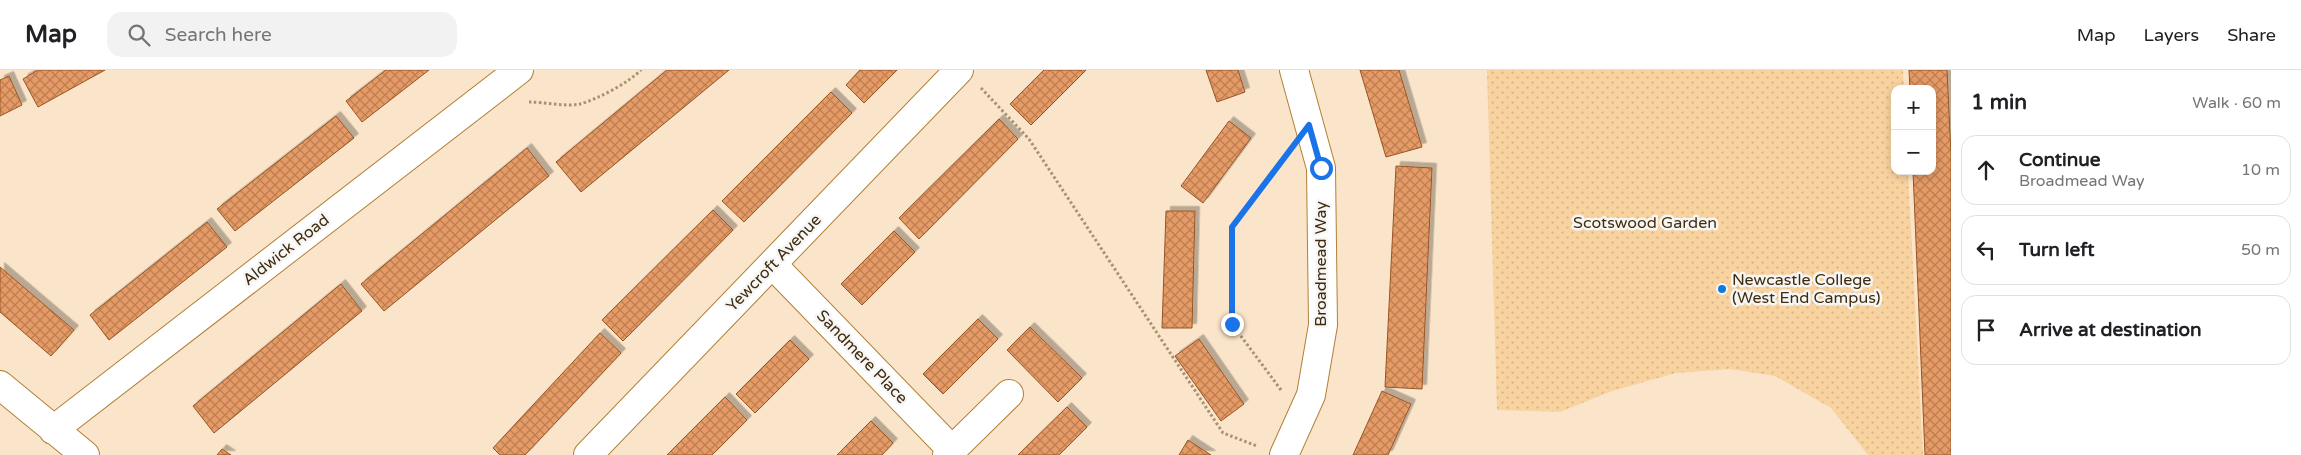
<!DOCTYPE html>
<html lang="en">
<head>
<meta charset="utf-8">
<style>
  body { margin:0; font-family:"Varela Round",sans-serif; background:#f2f2f2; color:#202124 }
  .controls { position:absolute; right:15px; top:15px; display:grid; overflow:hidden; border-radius:10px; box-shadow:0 2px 8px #0003 }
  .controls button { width:45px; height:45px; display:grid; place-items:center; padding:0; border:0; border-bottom:1px solid #e0e0e0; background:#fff; color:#202124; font:25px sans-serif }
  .stop { position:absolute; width:15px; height:15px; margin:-11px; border:4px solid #1a73e8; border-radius:50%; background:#fff }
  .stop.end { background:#1a73e8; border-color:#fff; box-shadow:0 1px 5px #0008 }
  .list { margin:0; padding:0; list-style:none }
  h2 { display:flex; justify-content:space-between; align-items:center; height:65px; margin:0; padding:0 20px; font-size:21px }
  h2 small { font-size:16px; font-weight:400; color:#757577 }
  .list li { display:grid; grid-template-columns:32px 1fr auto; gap:15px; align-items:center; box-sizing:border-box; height:70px; margin:0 10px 10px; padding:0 10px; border:1px solid #e0e0e0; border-radius:15px }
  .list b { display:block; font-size:19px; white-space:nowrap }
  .list p { margin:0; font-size:16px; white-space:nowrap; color:#757577 }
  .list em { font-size:16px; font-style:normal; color:#757577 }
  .icon { flex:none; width:28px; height:28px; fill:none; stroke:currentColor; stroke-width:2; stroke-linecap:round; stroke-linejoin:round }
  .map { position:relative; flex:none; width:1951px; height:385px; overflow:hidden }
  header { display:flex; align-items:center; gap:30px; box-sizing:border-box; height:70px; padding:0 25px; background:#fff; border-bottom:1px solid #e0e0e0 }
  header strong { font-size:24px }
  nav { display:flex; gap:28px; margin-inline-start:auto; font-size:18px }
  .search { width:350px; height:45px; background:#f2f2f2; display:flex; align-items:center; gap:12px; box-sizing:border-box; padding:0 18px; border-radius:15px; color:#757577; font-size:19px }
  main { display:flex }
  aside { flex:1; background:#fff }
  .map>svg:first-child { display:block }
</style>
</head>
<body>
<header>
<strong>Map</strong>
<div class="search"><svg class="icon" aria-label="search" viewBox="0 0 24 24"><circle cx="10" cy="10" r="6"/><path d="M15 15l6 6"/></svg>Search here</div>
<nav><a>Map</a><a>Layers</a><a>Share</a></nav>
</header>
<main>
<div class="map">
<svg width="1951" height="385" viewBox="0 0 1951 385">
  <defs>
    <pattern id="grass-dots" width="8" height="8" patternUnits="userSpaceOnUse" patternTransform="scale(1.25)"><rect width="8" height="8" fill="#f8d29f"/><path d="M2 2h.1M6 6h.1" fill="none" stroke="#d6b488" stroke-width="1.8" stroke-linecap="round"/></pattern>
    <pattern id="building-cross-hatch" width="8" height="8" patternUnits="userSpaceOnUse" patternTransform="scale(1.25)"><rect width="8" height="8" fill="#e69a66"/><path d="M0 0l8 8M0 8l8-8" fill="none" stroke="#bc7e52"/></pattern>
    <filter id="shadow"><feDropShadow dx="4.5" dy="-4.5" stdDeviation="0" flood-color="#0004"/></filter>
  </defs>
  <rect width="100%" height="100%" fill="#fbe5ca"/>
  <path fill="url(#grass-dots)" d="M1487 0H1903L1904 19H1895V101H1908L1923 385H1868L1831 338 1775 306 1730 299 1676 303 1612 321 1560 342 1497 340Z"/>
  <path fill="url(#building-cross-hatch)" stroke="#975524" filter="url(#shadow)" d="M38 0H105L38 37 23 9Z
    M386 0H429L362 52 346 31Z
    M667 0H729L581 122 556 92Z
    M860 0H897L864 33 846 15Z
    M1044 0H1086L1031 55 1010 34Z
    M1206 0H1238L1245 22 1217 32Z
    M1360 0H1399L1422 77 1386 87Z
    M1909 0H1947L1951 85V385H1925L1913 101H1932V19H1910Z
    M9 6 22 35 0 46V10Z
    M831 22 852 43 744 152 722 131Z
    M336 46 354 68 235 161 217 139Z
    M999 49 1018 69 919 169 899 148Z
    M1229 51 1251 68 1203 133 1181 116Z
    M527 78 549 106 384 241 361 214Z
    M1396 96 1432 98 1422 319 1385 317Z
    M713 140 733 160 623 271 602 250Z
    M1166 141H1195L1192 258H1162Z
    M207 152 227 177 109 270 90 245Z
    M894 161 915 182 862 235 841 214Z
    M0 197 74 260 51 286 0 242Z
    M341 214 362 241 214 363 193 336Z
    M978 249 998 269 943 324 923 304Z
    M1030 257 1082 308 1058 332 1007 280Z
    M600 263 621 283 525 385H500L493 378Z
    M1199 269 1244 334 1221 351 1175 286Z
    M790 270 809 289 755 343 736 324Z
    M1382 321 1411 334 1388 385H1353Z
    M725 327 747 350 712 385H667Z
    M1067 337 1087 357 1059 385H1018Z
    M871 351 893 373 882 385H837Z
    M1188 370 1211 385H1179Z
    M222 379 231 385H217Z"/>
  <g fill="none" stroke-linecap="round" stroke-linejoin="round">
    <defs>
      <path id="minor" d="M772 194 952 380
        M0 315 85 385
        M53 360 519 0
        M588 385 959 0
        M947 385 1009 324
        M1284 385 1311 325 1323 255 1321 98 1294 0"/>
    </defs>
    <use href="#minor" stroke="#b18037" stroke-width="30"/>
    <path stroke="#a69174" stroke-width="3" stroke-dasharray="2.5 2.5" stroke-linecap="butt" d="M981 18 1029 69 1223 363 1257 376
      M529 32C544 32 565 37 580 34 598 29 628 13 641 0
      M1281 320 1232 254V157L1286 86"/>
    <use href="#minor" stroke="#fff" stroke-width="28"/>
  </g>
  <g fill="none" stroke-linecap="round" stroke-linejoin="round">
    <path stroke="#1a73e8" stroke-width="6" d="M1232 254V157L1309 55 1321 98"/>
  </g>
  <circle fill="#1279e1" stroke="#f6f6f6" stroke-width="2" cx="1722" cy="219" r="5"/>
  <g text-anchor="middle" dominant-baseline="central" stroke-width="5" stroke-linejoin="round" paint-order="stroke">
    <g font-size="16" fill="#432d0b" stroke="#f6f6f6">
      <text x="1645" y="153">Scotswood Garden</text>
    </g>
    <g font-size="16" fill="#402b0c" stroke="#f6f6f6">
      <text transform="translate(286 180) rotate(-38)">Aldwick Road</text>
      <text transform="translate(774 193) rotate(-46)">Yewcroft Avenue</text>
      <text transform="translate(1321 194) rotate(-90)">Broadmead Way</text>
      <text transform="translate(862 287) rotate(46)">Sandmere Place</text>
    </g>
    <g font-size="16" fill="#402b0c" stroke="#f6f6f6" text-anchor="start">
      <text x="1732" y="210">Newcastle College<tspan x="1732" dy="18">(West End Campus)</tspan></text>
    </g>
  </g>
</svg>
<div class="controls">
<button>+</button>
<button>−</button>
</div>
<div class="stop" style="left:1321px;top:98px"></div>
<div class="stop end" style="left:1232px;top:254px"></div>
</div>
<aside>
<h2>1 min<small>Walk · 60 m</small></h2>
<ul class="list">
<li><svg class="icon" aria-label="ahead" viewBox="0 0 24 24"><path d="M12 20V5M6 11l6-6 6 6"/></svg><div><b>Continue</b><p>Broadmead Way</p></div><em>10 m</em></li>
<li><svg class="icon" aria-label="left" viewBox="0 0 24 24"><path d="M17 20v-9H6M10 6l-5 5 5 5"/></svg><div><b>Turn left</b></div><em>50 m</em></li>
<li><svg class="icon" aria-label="arrive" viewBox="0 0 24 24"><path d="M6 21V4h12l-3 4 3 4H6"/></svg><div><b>Arrive at destination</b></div></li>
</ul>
</aside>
</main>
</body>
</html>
